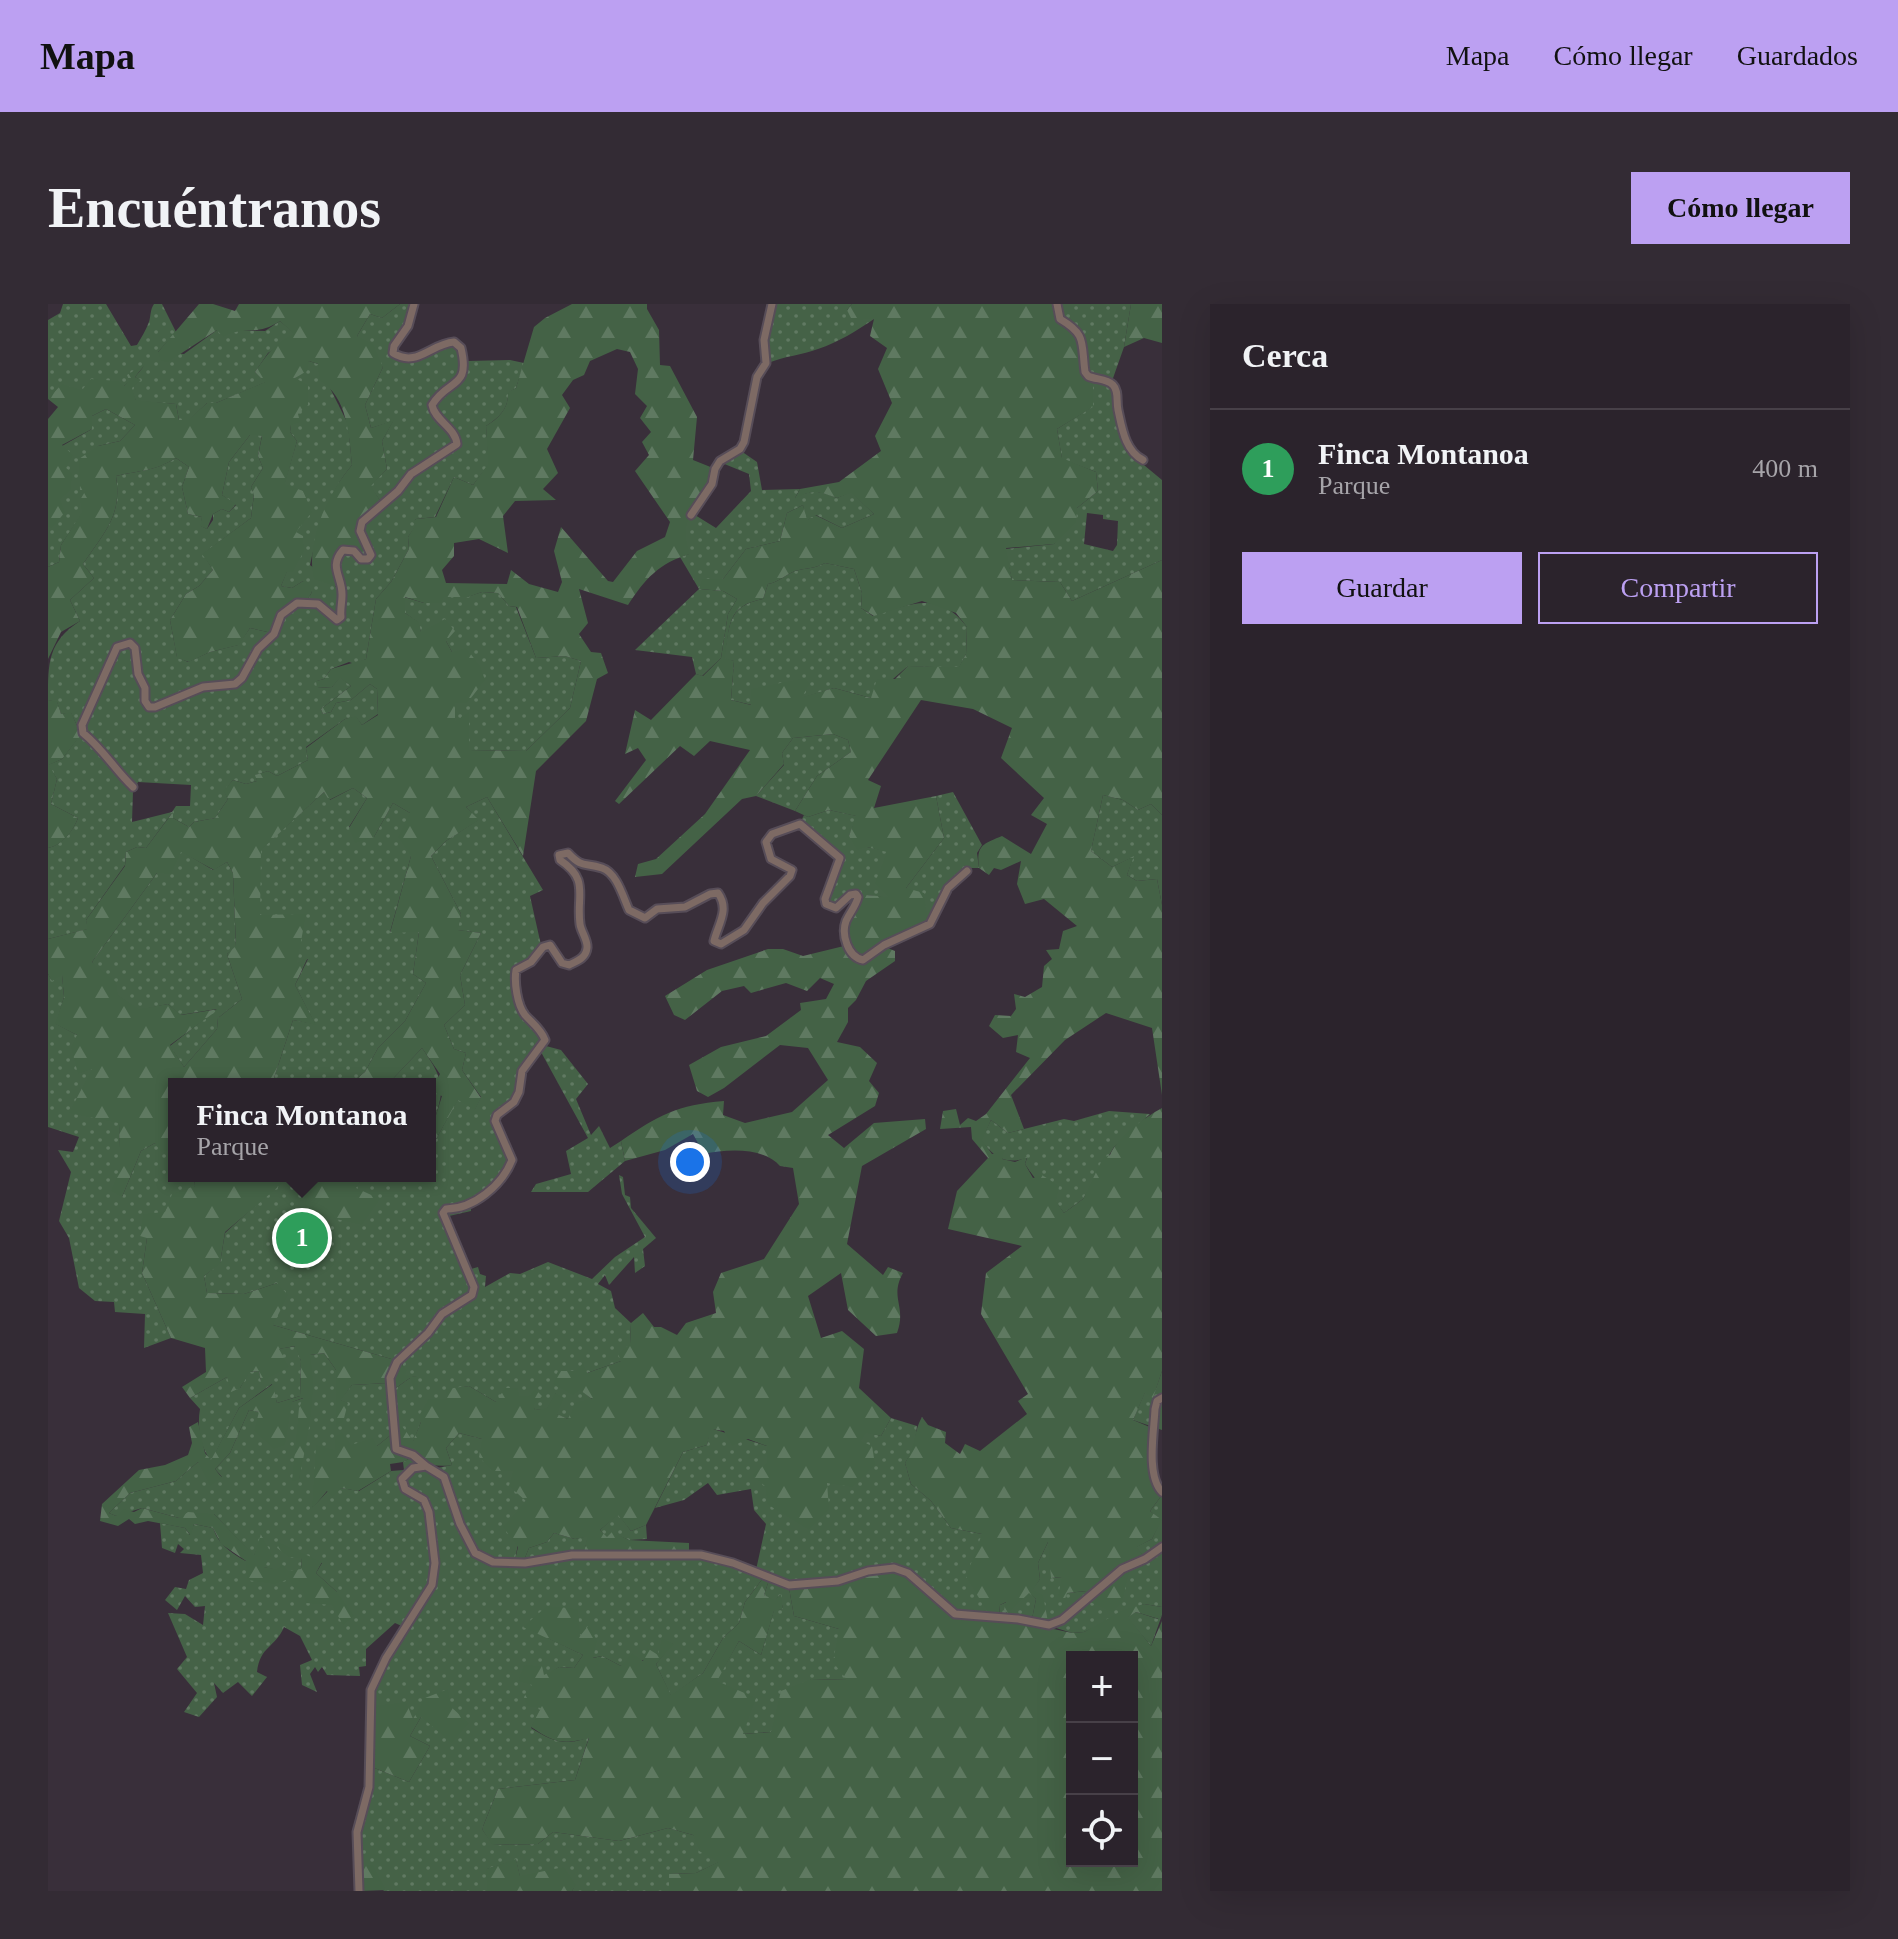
<!DOCTYPE html>
<html lang="es">
<head>
<meta charset="utf-8">
<style>
  body { margin:0; font-family:Georgia,serif; background:#332b34; color:#f1f3f6 }
  .controls { position:absolute; right:24px; bottom:24px; display:grid; overflow:hidden; border-radius:0px; box-shadow:0 8px 32px #0002 }
  .controls button { width:72px; height:72px; display:grid; place-items:center; padding:0; border:0; border-bottom:2px solid #474048; background:#2b232c; color:#f1f3f6; font:40px sans-serif }
  .you { position:absolute; left:642px; top:858px; width:28px; height:28px; margin:-20px; border:6px solid #fff; border-radius:50%; background:#1a73e8; box-shadow:0 0 0 12px #1a73e833 }
  .badge { display:grid; place-items:center; width:52px; height:52px; border-radius:50%; background:#bca0f2; color:#fff; font-size:26px; font-weight:700 }
  .pin { position:absolute; translate:-50% -50%; border:4px solid #fff; box-shadow:0 2px 8px #0006 }
  .popup { position:absolute; left:120px; top:774px; width:268px; height:104px; box-sizing:border-box; display:grid; place-content:center; border-radius:0px; background:#2b232c; filter:drop-shadow(0 2px 6px #0005); font-size:26px; white-space:nowrap; color:#a6a4a9 }
  .popup b { font-size:30px; color:#f1f3f6 }
  .popup::after { content:''; position:absolute; left:50%; top:100%; margin-left:-16px; border:16px solid transparent; border-top-color:#2b232c }
  .list { margin:0; padding:0; list-style:none }
  h2 { display:flex; justify-content:space-between; align-items:center; height:104px; margin:0; padding:0 32px; font-size:34px }
  h2 small { font-size:26px; font-weight:400; color:#a6a4a9 }
  .list li { display:grid; grid-template-columns:52px 1fr auto; gap:24px; align-items:center; box-sizing:border-box; height:120px; padding:0 32px; border-top:2px solid #474048 }
  .list b { display:block; font-size:30px; white-space:nowrap }
  .list p { margin:0; font-size:26px; white-space:nowrap; color:#a6a4a9 }
  .list em { font-size:26px; font-style:normal; color:#a6a4a9 }
  .actions { display:flex; gap:16px; padding:24px 32px }
  .actions a { flex:1; padding:18px 0; border:2px solid #bca0f2; border-radius:0px; text-align:center; font-size:28px; color:#bca0f2 }
  .actions .main { background:#bca0f2; color:#111 }
  .icon { flex:none; width:44px; height:44px; fill:none; stroke:currentColor; stroke-width:2; stroke-linecap:round; stroke-linejoin:round }
  .map { position:relative; flex:none; width:1114px; height:1587px; overflow:hidden; border-radius:0px }
  header { display:flex; align-items:center; gap:48px; box-sizing:border-box; height:112px; padding:0 40px; background:#bca0f2; color:#111 }
  header strong { font-size:38px }
  nav { display:flex; gap:44px; margin-inline-start:auto; font-size:28px }
  .intro { display:flex; align-items:center; justify-content:space-between; box-sizing:border-box; height:192px; padding:0 48px }
  h1 { margin:0; font-size:56px }
  .button { padding:20px 36px; border-radius:0px; background:#bca0f2; color:#111; font-size:28px; font-weight:700 }
  main { display:flex; gap:48px; padding:0 48px }
  aside { flex:1; background:#2b232c; border-radius:0px; box-shadow:0 8px 32px #0002 }
  .map>svg:first-child { display:block }
</style>
</head>
<body>
<header>
<strong>Mapa</strong>
<nav><a>Mapa</a><a>Cómo llegar</a><a>Guardados</a></nav>
</header>
<div class="intro"><h1>Encuéntranos</h1><a class="button">Cómo llegar</a></div>
<main>
<div class="map">
<svg width="1114" height="1587" viewBox="0 0 1114 1587">
  <defs>
    <pattern id="grass-dots" width="8" height="8" patternUnits="userSpaceOnUse" patternTransform="scale(2)"><rect width="8" height="8" fill="#456247"/><path d="M2 2h.1M6 6h.1" fill="none" stroke="#607962" stroke-width="1.8" stroke-linecap="round"/></pattern>
    <pattern id="forest-firs" width="22" height="20" patternUnits="userSpaceOnUse" patternTransform="scale(2)"><rect width="22" height="20" fill="#446246"/><path d="M5 1l3.5 6h-7zM16 11l3.5 6h-7z" fill="#5f7961"/></pattern>
  </defs>
  <rect width="100%" height="100%" fill="#392f3a"/>
  <path fill="url(#grass-dots)" fill-rule="evenodd" d="M15 0H58L83 42 89 41C93 34 98 26 101 18 103 11 102 6 106 0H114L128 28 110 48 136 50 169 26 217 27 232 17 247 30 220 49 207 68 218 78 168 99H159L141 116H131L128 100 88 97 83 84 92 76 87 73 96 62 76 82 34 86 0 95V16L12 9Z
    M352 0H364L358 21 343 51C370 67 380 47 405 41L411 46 413 72 382 101C385 116 399 126 407 139L333 198 322 182 339 165 334 137 345 117 323 124 317 101 335 63 309 32 322 10 334 14Z
    M726 0H804L799 6 826 15C808 27 791 38 770 45 754 51 737 52 720 59L718 36Z
    M1011 0H1083L1076 43 1064 77 1042 70 1034 29 1030 23 1014 13Z
    M462 56 476 59 468 84 460 89C461 104 451 114 438 122L441 160 425 181 406 173 387 213 368 215 366 218 369 220 360 233 361 245 343 278 328 295 318 355 307 360 301 358 283 365 276 375 269 377 270 384 284 383 292 373 303 382 273 405 275 410 283 408 288 399 303 396 322 380 329 385 330 410 314 421 308 413 297 415 258 443 260 456 229 472 220 467 208 471 209 477 198 480 185 476 176 487 180 495 167 514 146 518 141 523 125 514 124 509 98 544 89 543 78 548 77 561 38 616 40 625 0 635V544C14 541 25 527 30 514L3 500 9 475 0 461 14 455 33 430 23 409 13 410 9 398 0 396C0 358 0 338 32 317L22 296 46 274 35 260C57 227 74 213 68 172 93 166 104 168 128 154L141 163 134 183 140 210 154 213 153 222 159 225 165 216V210L174 205 181 208 188 201 174 191 181 158 202 131H214L210 152 215 164 203 183 206 190 203 214 155 250 165 266 151 282 138 290 122 316 129 353 140 358 162 348 190 341 202 324 224 329 208 343 186 378 154 380 107 401H102C94 385 96 349 83 337L67 341 61 351 46 393 31 421 33 431C53 447 66 469 85 487L84 518 124 508 128 502H142L143 481 90 478 88 483C69 466 57 444 37 428L36 421 40 410 51 395 70 345 81 342 84 345 88 370 94 385V398L99 405 107 406 155 385 189 382 196 375 212 346 228 331 235 312 250 301 269 302 282 316 290 319 295 314C295 305 298 295 297 287 294 272 284 262 296 249L305 250 312 257H321L326 252 314 226 317 219 352 189 365 172 406 147 412 141C409 123 391 118 387 102 400 79 416 92 419 57Z
    M261 57 270 60 300 120 304 161C279 191 270 224 262 261 284 278 299 284 289 313L271 298 260 295 264 288 255 277 244 284 233 282 239 267 248 228 236 181 249 137 242 128 243 120 250 110 247 74Z
    M1045 77 1055 78 1066 85 1079 147 1114 176V256L1024 297 1012 278 964 276 957 245 1006 240 1029 204 1050 187 1048 168 1014 155 1009 125 1044 103ZM1039 209 1055 211V215L1070 217 1069 241 1065 247 1036 240Z
    M58 105 87 121 72 137 50 142 35 208 13 241 11 258 0 263V223H4L18 164 14 142 44 125V112Z
    M693 147 709 158 714 186 752 185 747 194C763 185 773 187 789 194L803 188 826 210 794 224 768 211 758 217 755 201 739 209 732 237 698 245 675 275 652 285 675 287 689 295 680 310 673 354 654 372 648 370 644 353 587 346 651 285 632 253 641 250 636 235 638 214 647 211 668 224 703 187 701 170 674 159Z
    M777 259 806 265 814 289 813 304 825 312C862 300 891 286 919 323L918 350 911 364 860 362 823 394 786 384 753 394 704 401 683 396 686 357 676 355C682 323 678 302 715 295L720 280C732 278 740 268 751 266 761 264 767 264 777 259Z
    M434 288 450 289 461 302 468 303 488 354 517 352 533 357 522 404 478 447 420 446 421 409 407 418 404 348 398 337 373 328 370 318 357 309 356 293 376 299H392L395 293H419Z
    M785 430 800 436 803 448 769 472 747 507 708 492 736 461 734 449 745 434Z
    M305 484 319 494 301 523 326 533 345 499 362 509 363 552 342 628H371L365 670 378 679 357 717 330 744 317 768 302 780H224L245 716 267 720 247 681 260 655 248 660 211 612 212 546 276 488 282 496Z
    M905 488 934 541 929 549 931 564H917L898 582 880 618 858 584 896 534 888 492Z
    M1055 491 1075 496 1090 506 1103 500 1114 511V601L1109 575 1089 577 1079 571 1085 553 1064 563 1043 547Z
    M439 493 495 586 482 592 493 641 482 656 466 665 471 708 495 736C488 745 479 754 474 764 461 787 477 787 448 809L462 856 445 883 392 909 423 983 421 990 347 1056 225 1021 229 979 196 990 159 989 156 972 172 959 177 929 235 876C258 864 285 877 308 883L316 872H382V835L387 837 410 795 427 805 433 793 414 766 418 749 406 745 396 721 417 701 412 671 433 629 409 626 413 610 383 552 398 537 430 516 418 503Z
    M781 506 809 512 801 532 819 543 839 547 841 594 819 591 812 598 813 592 805 587 787 601 780 598 794 558 753 517 756 511 760 513Z
    M133 547 165 566 179 558 185 569 188 643 179 650 194 695 170 714 169 725 136 763 122 742 169 705 132 711 120 700 91 706 69 691 44 658 109 569Z
    M0 670 4 676 14 670 16 693 8 720 29 731 31 769 45 764 71 819 74 893 93 847 107 839 126 845V872H146L147 882 118 908 99 934 94 969 123 1034 96 1044 97 1010 67 1008 66 998 47 997 31 984 21 934 11 917 23 868 10 846 25 848 31 833 0 823Z
    M498 742 513 746 540 780 528 795 543 831 551 822 562 844 573 837 577 857 540 888H483L488 880 523 870 518 847 540 834 493 748Z
    M374 744C401 782 395 788 382 830V780H340Z
    M1061 807 1102 810 1066 843 1035 895 1016 909C1004 891 988 878 977 860L979 854C957 861 946 853 933 836L943 816 960 829 1016 815 1026 817Z
    M571 871 575 873 577 891 582 893 583 904 608 934 595 945 597 962 587 969 586 953 561 981 557 971 550 980 563 987 567 1004 583 1019 582 1041 573 1057 539 1069 510 1067 545 1096 520 1115 508 1110V1089L499 1105 487 1106 481 1092 448 1098 421 1082 399 1086 400 1096 373 1118 365 1138 349 1122 345 1086 362 1074 369 1073 357 1072 354 1062 358 1053 396 1012 426 992 398 910 423 900V907L401 912 423 965 430 963 432 970 438 972 437 983 462 969 472 970 500 958 544 975 567 953 597 933 574 890Z
    M248 1042 253 1057 252 1092 229 1099 224 1080 191 1104 163 1157C152 1143 149 1122 152 1105L142 1094 179 1073 192 1084 201 1068 211 1067 213 1077 230 1045Z
    M276 1049 288 1066 289 1121 299 1099 292 1096 304 1081 339 1079 344 1130 329 1142 303 1141 288 1146 264 1204 280 1187 293 1184 311 1187 343 1167 356 1166 355 1158 364 1153 373 1161C362 1162 357 1165 352 1174L374 1198 379 1209 384 1259 382 1280 356 1323 347 1319 318 1345V1362L311 1363 312 1372 279 1371 274 1363 270 1368 267 1363 262 1370 269 1388 254 1381 252 1361 264 1356 252 1332 236 1323C227 1344 212 1342 209 1368L219 1373 204 1392 190 1378 175 1389 166 1379 169 1393 151 1413 136 1408 149 1389 129 1365 139 1353 120 1309 137 1310 155 1321 157 1302 147 1303 137 1292 129 1306 117 1296 127 1283 138 1285 141 1276 155 1269 153 1251 132 1249 136 1245 130 1240 127 1249 114 1244 112 1219 137 1224 142 1231 146 1220 165 1224C167 1229 170 1236 174 1240 199 1266 255 1278 289 1288L268 1269 274 1259 254 1254 253 1266 239 1268 215 1263 214 1231 206 1252 166 1210 131 1214 94 1204 68 1212 61 1209 82 1189 128 1177 150 1158 174 1173 167 1165 182 1149 201 1106 212 1108 256 1094 251 1176 262 1051Z
    M1114 1067V1126L1085 1116 1097 1088 1105 1093Z
    M843 1114 869 1122 866 1144 857 1159 863 1180 883 1197 903 1224 934 1230 941 1310 908 1308 789 1274 741 1279 708 1266 718 1220 706 1206 703 1185 669 1191 660 1179 636 1196 607 1204 635 1148 659 1141 662 1124 719 1142V1159L779 1178 818 1128 833 1132Z
    M411 1129 434 1135 466 1167 478 1197 467 1256C395 1254 427 1197 389 1164L404 1161 398 1144Z
    M378 1165 394 1174 425 1251 444 1261 524 1254H653L684 1261 715 1274 697 1298 691 1319 675 1334 655 1369 623 1392 608 1360 625 1339 610 1352 573 1362 554 1352 544 1354 532 1334 475 1322 535 1351 526 1364 511 1363 485 1381 494 1404 483 1424C504 1437 517 1443 541 1433L527 1476 450 1485 434 1525 445 1541 490 1540 505 1528 571 1537 620 1524 645 1531 671 1558 648 1569 621 1570V1587H524L527 1581 472 1573 468 1556 439 1565V1587H336L313 1562 312 1528 324 1463 361 1478 382 1442 362 1432 373 1413 403 1403 365 1415 325 1402V1386L341 1355 387 1281 384 1208 360 1183 357 1175 365 1166Z
    M1114 1191V1240L1096 1253 1088 1243 1104 1235 1113 1216 1102 1207Z
    M570 1210 583 1227 598 1221 599 1235 581 1236 564 1229 559 1234 552 1226Z
    M506 1229 527 1235 540 1232 536 1249 476 1256 481 1244 499 1238Z
    M1001 1236 1004 1274 1014 1273 1019 1289 1039 1287C1034 1302 1015 1314 1000 1318L984 1286 992 1275 990 1259Z
    M1114 1246V1303L1096 1300 1036 1328 1024 1329 1005 1323 1030 1308 1081 1266Z
    M721 1276 741 1284 746 1312 791 1325 800 1376 763 1375 723 1428 694 1430 668 1377 691 1337 713 1351 726 1306 735 1305 732 1291 727 1297 716 1291Z
    M981 1288 988 1295 984 1315 951 1311 952 1301Z
    M1088 1308 1110 1315 1114 1311 1103 1342 1079 1313Z"/>
  <path fill="url(#forest-firs)" fill-rule="evenodd" d="M151 0H165L187 7 191 0H352L334 14 322 10 309 32 325 40 335 63 317 101 323 124 346 116 334 137 339 165 323 182 333 198 313 216 320 251 314 252 294 244C281 257 285 267 290 283L266 275C257 238 280 189 304 161 301 131 300 93 271 76L270 60 261 57 259 67 247 74 260 81V101L250 110 252 118 243 121 242 128 249 137 237 180 255 187 264 208 248 228 255 232 256 247 245 268H239L233 282 244 284 255 277 261 279 264 288 260 295C238 298 231 308 224 329L202 324 191 341 162 348 141 358 129 354 122 316 138 290 151 282 165 266 154 250 203 214 206 191 203 183 215 164 210 152 214 132 202 131 181 158 174 191 188 200 181 208 174 205 165 210 159 225 152 222 154 213 140 210 134 183 141 163 128 154C105 168 93 166 68 172 74 213 57 227 35 260L46 274 22 296 32 317 13 328 0 355V263L11 258 13 241 34 208 32 196 38 186H32L31 155 50 142 72 137 87 121 58 105 44 112V125L14 141 25 151 18 164 24 169 23 186 12 195 17 208 4 224 0 223V115L10 103 0 95 14 80 34 86 43 75 70 77 76 82 81 76 79 71 98 59 87 73 93 76 84 84 88 96 128 100 131 116H140L159 99H168L217 78 207 68C218 52 227 38 246 30L232 17C208 33 198 21 175 33L169 26 120 58 113 57 110 48Z
    M524 0H599V5L611 26 612 61 622 62 649 113 645 156 665 164C657 200 627 210 642 250 611 259 597 275 580 301L531 285 540 319 531 330 543 348 553 349 560 369 549 375 538 417 488 467 475 552 439 493 418 503 431 516 398 537 383 552 413 610 410 626 433 629 412 671 417 701 396 721 406 745 418 749 414 766 433 794 427 806 410 796 387 837 382 835V830L394 792 382 788 392 770 374 744 340 780H302L317 768 330 744 357 717 378 679 365 670 371 628 342 629 363 552 350 533 362 509 345 499 326 533 307 539 301 524 319 494 305 484 281 496 276 488 213 546 212 611 258 610 249 659 260 653 247 681 268 721 245 716 224 780H126V845L113 848 107 839 93 847 74 893 63 887 72 864 71 819 21 809 44 765 30 770 23 743 29 731 7 720 16 693 14 671 4 677 0 670V635L39 625 38 616 77 562 78 548 89 543 98 544 125 508V514L141 523 146 518 167 514 180 495 175 487 185 476 198 480 209 477 207 471 220 467 229 472 260 456 258 444 297 415 308 412 314 421 330 411 329 385 322 380 303 396 288 399 283 408 275 410 273 405 303 382 292 374 284 383 269 384 268 377 276 375 283 365 318 355 328 295 343 278 361 245 360 233 368 220 365 218 368 215 388 213 406 173 425 181 440 160 438 122C451 114 461 104 460 88L468 84 486 23 497 14ZM569 45 582 48 590 65 587 90 599 102 592 114 603 128 594 138 601 151 587 167 622 218 617 233 589 247 565 278 560 277 513 223 506 247 514 278 510 288 481 280 463 266 459 280 398 279 394 266 406 252V239L431 235 460 249 455 212 467 197 508 196 495 185 510 169 499 145 522 104 514 91 525 76 536 71 542 57ZM434 288 450 289 461 302 469 303 488 354 517 352 533 357 522 404 478 447 421 446V408L407 417V399H419L437 376 432 362 418 344 404 348 398 337 407 327 397 315 373 328 371 318 357 309V293L376 299H393L396 293H420ZM133 548 166 566 179 558 185 569 188 642 179 650 194 695 170 714 169 725 136 763 122 741 171 705 133 711 120 700 91 705 70 691 68 678 44 658 109 569 123 570Z
    M804 0H1006L1008 12 1029 31 1035 69 1045 77V103L1009 125 1014 154 1048 168 1050 187 1029 204 1028 219 1006 240 958 244 964 276 1012 278 1024 297 1114 256V511L1103 500 1090 506 1075 496 1055 491 1043 547 1064 563 1086 552 1079 571 1089 577 1109 575 1114 601V791L1104 724 1058 709 1017 736 963 791 976 825 960 829 943 816 934 836 944 850 957 846 954 855 967 858 979 853 977 860 985 874 994 871 1011 882 1008 897 1016 909 1035 895 1055 854 1062 851C1070 832 1096 814 1114 804V1067L1105 1094 1097 1089 1085 1116 1104 1124C1103 1146 1097 1174 1114 1191L1102 1207 1114 1216 1104 1235 1089 1243 1096 1253 1037 1294 1038 1287 1019 1289 1017 1295 1010 1292 1014 1273 1003 1274 1000 1238 990 1259 992 1275 985 1286 995 1291 1000 1318 984 1315 988 1295 981 1289 960 1309 956 1306 958 1298 952 1301 951 1311 941 1310 918 1273 934 1230 903 1224 883 1197 863 1180 857 1159C868 1142 865 1129 874 1113L880 1121 898 1128 897 1139 912 1150 917 1140 932 1147 979 1110 970 1097 980 1090 933 1010 938 969 974 942 900 925 909 887 940 854 924 835 923 823 892 825 895 807 908 805 912 821 920 814 928 817 938 810 982 754 968 748 970 731 955 734 941 722 947 711 963 712 968 705 966 690 977 693 994 683 996 662 1004 655 998 646 1011 645 1015 627 1029 622 996 595 977 600 969 580 973 557 953 566 946 564 941 571 931 564C928 541 935 540 954 532L983 550 999 520 983 511 996 494 953 454 964 424 925 405 873 396 820 476 833 482 826 504 888 492 896 534 858 584 876 589 880 618 815 653H811C793 628 800 613 818 591L840 593 827 579 839 548 819 543 809 546 801 532 808 512 781 506 760 513 747 507 769 472 803 448 800 436 785 430 745 434 734 449 736 460 708 492 694 495 614 570 587 573 590 560 608 555 657 510 702 446 662 437 646 452 632 442 571 500 567 497 598 456 590 444 577 450 587 406 603 416 648 370 655 372 673 354 680 310 689 295 675 287 651 285 654 275H675L698 245 732 237 739 209 755 201 759 216 767 211 794 224 826 210 803 189 789 194C771 187 762 185 746 196L752 185 791 178 833 147 827 132 844 99 830 65 839 44 822 32 826 15 804 16 799 6ZM777 259 806 265 814 289 813 304 826 312 874 297 908 309 919 323 918 350 911 363 860 362 847 375H829L823 394 786 384 754 393 762 379 757 374 703 385V401L683 396 686 357 677 354C682 322 678 302 715 295L720 280C732 278 740 268 751 266 761 264 767 264 777 259Z
    M1083 0H1114V39L1096 34 1076 43Z
    M0 396 9 397 13 410 23 408 33 431 14 455 1 461 9 475 3 500 30 514C25 527 15 541 0 544Z
    M796 642 809 658H816L837 643 847 647V657L818 677 808 696 800 704V718L789 738 812 743 829 759 821 777 831 789 827 802 780 831 796 844 826 819 877 815 878 825 814 862 799 940 835 971 840 963 855 969C841 994 859 1002 849 1029L828 1032 800 1006 793 969 760 992 773 1034 794 1027 816 1045 811 1084 843 1114 833 1132 818 1129 813 1137 824 1142 827 1160 804 1183 779 1179 781 1205 761 1226 719 1200 718 1183 704 1171 719 1159V1142L700 1135 684 1142 676 1127 663 1125 659 1141 635 1148 598 1221 583 1227 570 1211 552 1226 559 1233 564 1228 581 1236 641 1239V1249H536L539 1233 527 1235 506 1229 499 1238 481 1244 476 1256H467L470 1243 455 1223 478 1197 461 1182 465 1167H444L431 1153 434 1135 411 1129 398 1144 404 1161C381 1165 370 1154 351 1143L349 1122H354L365 1137 373 1118 371 1112 380 1095H399L398 1085 421 1082 448 1098 457 1084H470L471 1092H481L487 1085 494 1092 486 1101 487 1106 499 1104 507 1089 516 1094 509 1110 520 1115 528 1098 544 1095 532 1086 525 1091 505 1080 510 1067H528L535 1059 539 1069 573 1057 570 1050 582 1040 583 1019 595 1009 606 1023H613L629 1031 638 1019 668 1009 665 988 673 969 716 955 751 900 745 864 732 862C716 843 679 845 656 850L645 830 617 846 577 857 573 837C611 811 629 801 676 797L675 811 697 819 744 808 780 776 760 744 732 741 676 784 660 793 649 787 641 761 673 743 718 732 753 706 752 699 778 695 786 680 772 674 759 687 738 679 703 689 696 682 674 687 637 716 626 711 617 692 659 666 720 645H735L755 652Z
    M146 872H243L177 928 172 960 156 972 159 989 196 990 229 979 240 991 225 1021 347 1056 339 1079 304 1081 293 1096 300 1099 295 1118 288 1122V1066L276 1049 262 1051C270 1092 259 1135 251 1176L244 1177 251 1104 255 1094 244 1098 237 1141 226 1145 206 1127 211 1108 201 1106 182 1149 167 1165 174 1174 162 1182 150 1158 128 1177 82 1189 61 1209 68 1212 76 1205 86 1208 94 1204 131 1214 140 1208 166 1210 206 1251 213 1230 224 1251 216 1263 228 1265 235 1261 240 1267 253 1265 254 1254 241 1253 228 1243 230 1238 274 1258 268 1269 289 1288 306 1312 295 1321 284 1301 258 1299 255 1287 245 1283 241 1275 227 1280 199 1276 198 1257 173 1240 165 1224 146 1220 143 1232 137 1224 100 1217 87 1220 81 1215 70 1222 52 1217 54 1200 91 1166 117 1161 140 1151 144 1139 141 1123 150 1118 157 1149 163 1156 191 1104 225 1080 229 1099 252 1092 253 1057 247 1042 231 1045 241 1063 213 1078 211 1067 202 1068 192 1084 183 1088 179 1073 142 1094 134 1083 158 1068 157 1044 123 1034 94 969 99 934 92 932 95 910 117 908 124 890 147 882Z
    M271 872H316L308 884 332 895 314 921 257 908V882Z
    M358 1053 354 1062 359 1066 357 1071 370 1073V1088L366 1086 362 1074 345 1086C344 1072 348 1062 358 1053Z
    M294 1128 303 1141 325 1134 329 1142 344 1130 346 1147 364 1153 355 1158 342 1160 343 1167 310 1187 293 1184 284 1193 279 1187 264 1205 268 1141 287 1146V1133Z
    M1082 1265 1074 1298 1064 1308 1042 1298 1029 1309 1076 1267Z
    M846 1266 859 1271 906 1313 969 1317 1024 1329 1036 1328 1075 1306 1096 1300 1114 1303V1311L1111 1315 1088 1308 1080 1313 1103 1342 1114 1317V1587H621V1570L648 1569 670 1558 651 1547 645 1531 620 1524 571 1537 505 1528 490 1540 444 1541 434 1525 450 1485 527 1476 541 1434C514 1441 507 1439 483 1423L493 1404 479 1402 476 1393 484 1381 470 1377 476 1361 494 1362 496 1371 511 1363 526 1364 535 1351 475 1323 499 1302 530 1305 532 1332 541 1321 549 1337 545 1354 554 1352 573 1362 584 1349 595 1357 599 1344 610 1351 614 1334 626 1340 608 1360 623 1391 655 1369 675 1334 691 1319 697 1298 715 1274 721 1276 716 1291 727 1296 733 1290 735 1305 726 1307 713 1351 691 1337 669 1377 708 1394 695 1430 723 1428 733 1387 763 1375 799 1376 785 1358 791 1325 746 1312 741 1284ZM1024 1353H1084V1557H1024Z
    M400 1385 403 1403 421 1419 404 1439 373 1413 362 1432 382 1442 361 1478 324 1463 325 1402 358 1398 365 1415 377 1394Z
    M468 1555 472 1572 516 1563 528 1581 524 1587H439L438 1565Z
    M325 1561 338 1586 313 1587V1562Z"/>
  <g fill="none" stroke-linecap="round" stroke-linejoin="round">
    <defs>
      <path id="minor" d="M1009 0 1012 15C1039 31 1033 38 1037 68L1040 72C1048 76 1058 74 1065 81 1071 87 1068 97 1070 106 1074 124 1077 147 1095 156
        M643 211 664 180 667 165 672 157 692 145 696 138 709 73 718 59 716 36 724 0
        M85 483C67 466 55 445 35 429L34 421 69 343 82 339 87 344 90 370 97 384V397L101 403H107L155 383 187 380 194 374 210 345 226 330 233 311 249 299 270 300 289 316 293 313C292 305 294 299 294 292 295 273 280 263 295 246L306 247 313 255H320L323 251 312 227 314 218 350 187 363 170 409 140C407 123 387 117 384 101 400 74 423 86 413 44L406 38C382 40 369 64 345 49L346 42 360 22 366 0
        M1114 1094 1109 1097 1107 1105C1106 1127 1098 1172 1114 1188
        M378 1162 365 1151 348 1145 342 1074 349 1058 380 1029 394 1010 424 991 426 983 395 909 398 905C426 905 454 881 464 856L447 817 449 811 466 798 471 788 474 767 497 736C493 725 484 719 477 711 469 701 466 678 468 666L483 658 495 643 502 641 514 659 521 661C529 657 538 654 539 644 540 636 533 628 532 620 528 591 542 576 512 556L511 551 520 549C535 565 536 558 554 564 569 569 575 593 581 606L597 614 609 605 637 603 662 590 670 589C682 606 670 620 666 637L673 640 696 626 715 599 742 572 744 566 723 555 718 538 724 530 752 520 792 554 777 595 778 600 788 604 802 591 808 590 810 593C808 602 802 608 798 617 793 631 800 653 815 656L836 641 882 620 900 584 919 567
        M311 1587 309 1528 321 1483 323 1386 338 1354 384 1281 387 1259 381 1208 376 1196 357 1185 354 1175 365 1164 378 1162 396 1173 412 1220 427 1249 445 1258 477 1259 524 1251H653L685 1259 741 1281 790 1277 820 1267 846 1264 860 1269 907 1310 970 1315 1001 1321 1014 1316 1074 1265 1097 1255 1114 1243"/>
    </defs>
    <use href="#minor" stroke="#574d58" stroke-width="11"/>
    <use href="#minor" stroke="#7d6a64" stroke-width="7"/>
  </g>
</svg>
<div class="controls">
<button>+</button>
<button>−</button>
<button><svg class="icon" aria-label="locate" viewBox="0 0 24 24"><circle cx="12" cy="12" r="6"/><path d="M12 2v4M12 18v4M2 12h4M18 12h4"/></svg></button>
</div>
<div class="you"></div>
<div class="pin badge" style="left:254px;top:934px;background:#2e9e5b">1</div>
<div class="popup"><b>Finca Montanoa</b>Parque</div>
</div>
<aside>
<h2>Cerca<small></small></h2>
<ul class="list">
<li><span class="badge" style="background:#2e9e5b">1</span><div><b>Finca Montanoa</b><p>Parque</p></div><em>400 m</em></li>
</ul>
<div class="actions"><a class="main">Guardar</a><a>Compartir</a></div>
</aside>
</main>
</body>
</html>
